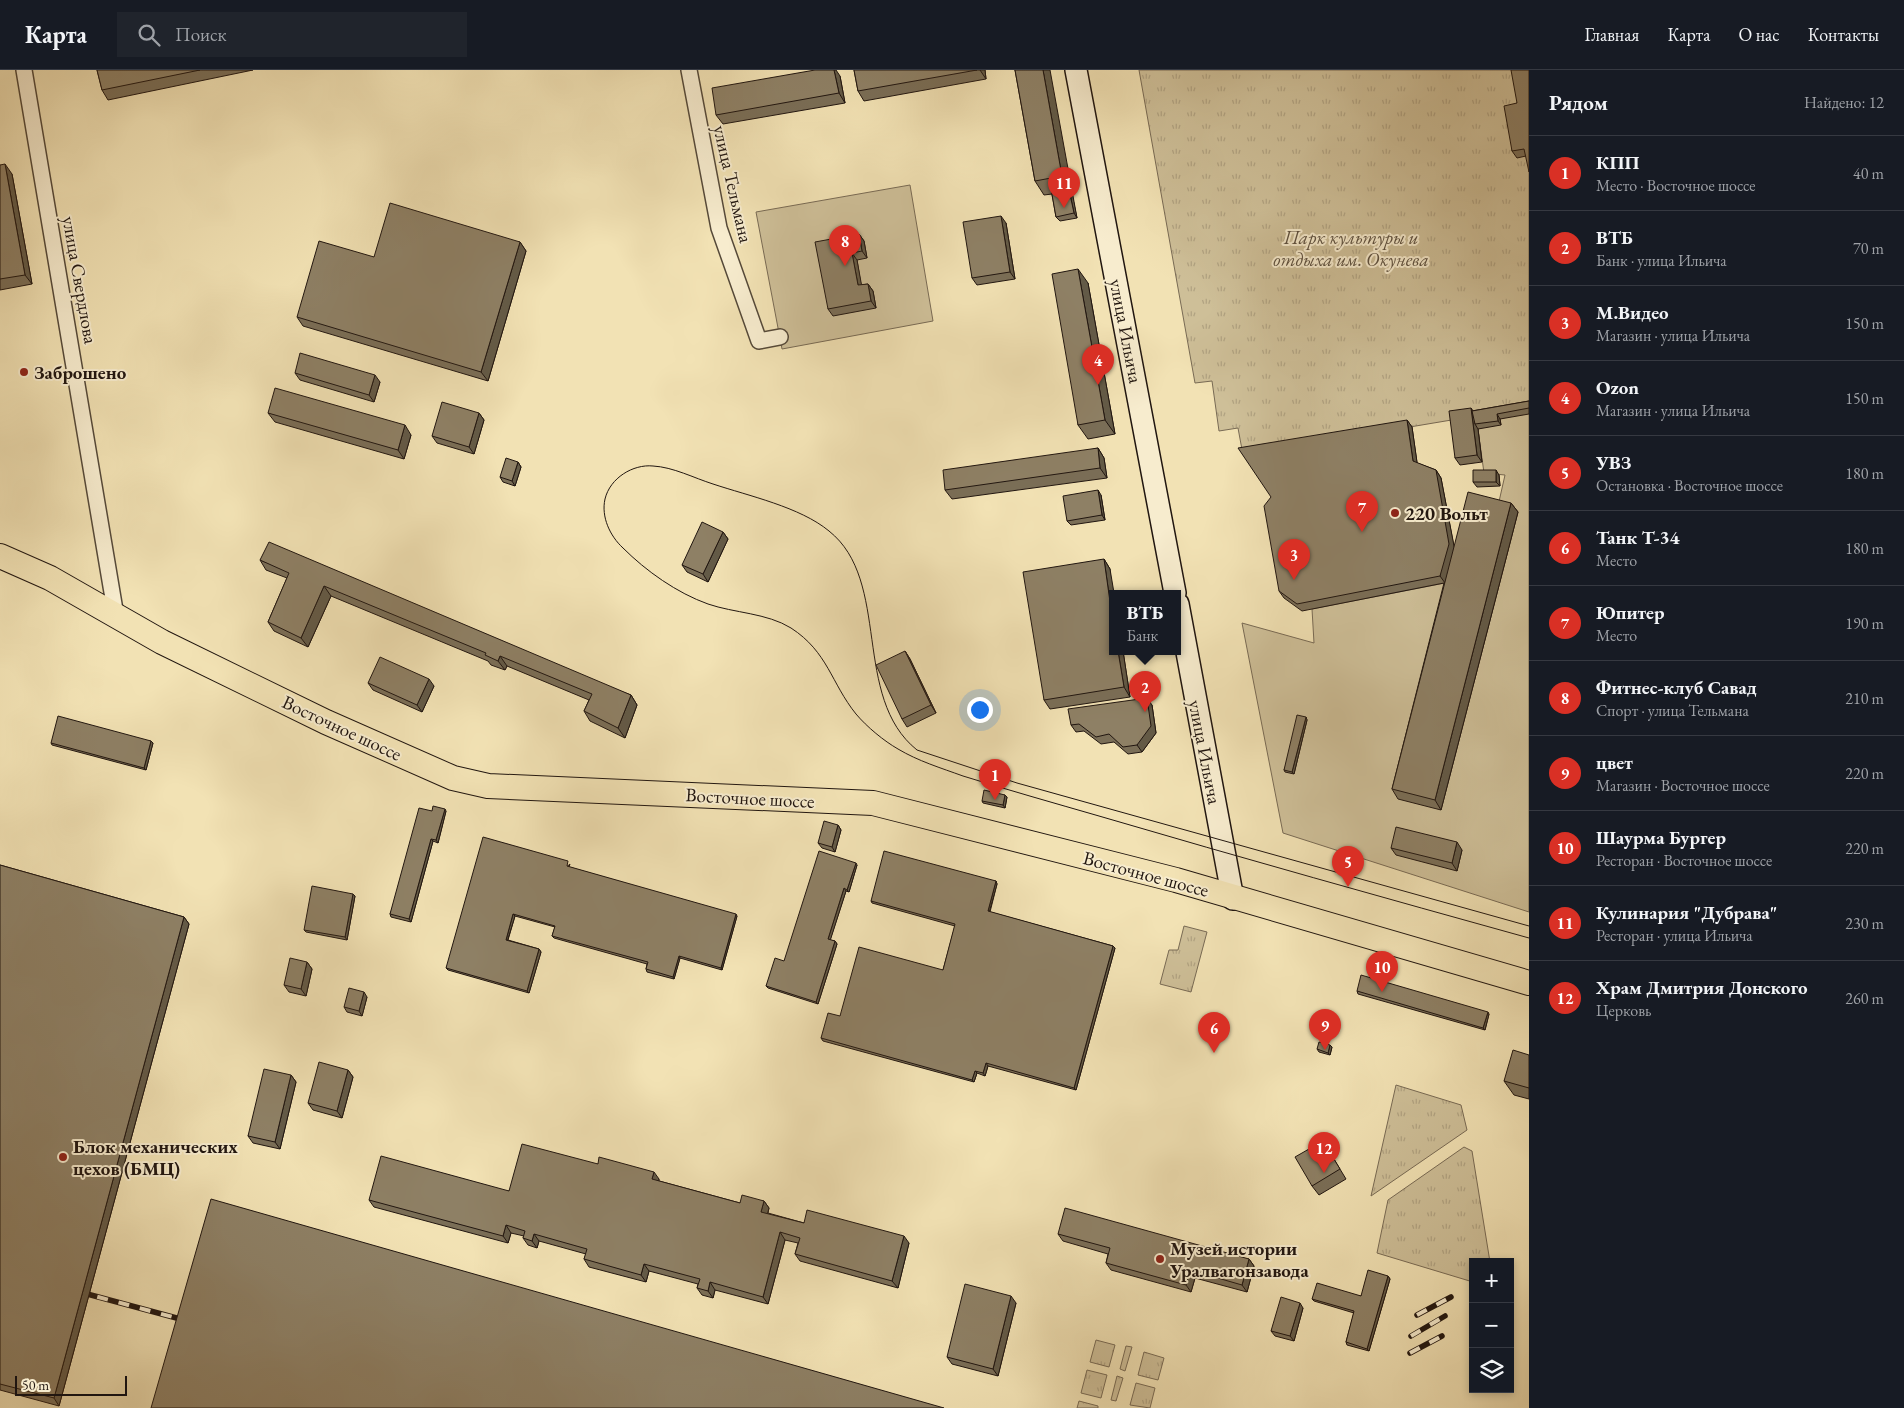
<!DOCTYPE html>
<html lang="ru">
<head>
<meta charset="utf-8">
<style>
  body { margin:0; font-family:"EB Garamond",serif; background:#20242c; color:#f1f3f6 }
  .controls { position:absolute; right:15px; bottom:15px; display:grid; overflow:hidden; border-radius:0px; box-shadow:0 2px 8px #0003 }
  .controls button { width:45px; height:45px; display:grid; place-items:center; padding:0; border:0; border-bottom:1px solid #363941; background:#171b24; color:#f1f3f6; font:25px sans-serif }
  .scale { position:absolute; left:15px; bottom:12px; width:112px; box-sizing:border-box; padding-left:5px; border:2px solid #211610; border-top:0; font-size:14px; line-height:18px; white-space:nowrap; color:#211610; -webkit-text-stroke:4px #f7ecce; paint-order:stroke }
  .you { position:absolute; left:979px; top:639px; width:18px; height:18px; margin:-12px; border:4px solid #fff; border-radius:50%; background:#1a73e8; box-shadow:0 0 0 8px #1a73e833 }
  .badge { display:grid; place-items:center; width:32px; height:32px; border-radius:50%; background:#d93025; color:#fff; font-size:16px; font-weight:700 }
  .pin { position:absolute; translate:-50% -41px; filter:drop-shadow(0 1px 2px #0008) }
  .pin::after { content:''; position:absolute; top:26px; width:18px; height:15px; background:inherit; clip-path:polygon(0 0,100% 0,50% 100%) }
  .popup { position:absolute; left:1109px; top:520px; width:72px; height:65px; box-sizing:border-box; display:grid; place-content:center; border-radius:0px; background:#171b24; filter:drop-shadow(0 1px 4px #0005); font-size:16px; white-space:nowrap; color:#9ea1a6 }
  .popup b { font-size:19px; color:#f1f3f6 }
  .popup::after { content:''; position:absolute; left:50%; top:100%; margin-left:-10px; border:10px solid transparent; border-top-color:#171b24 }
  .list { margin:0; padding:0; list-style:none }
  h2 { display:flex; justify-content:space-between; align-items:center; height:65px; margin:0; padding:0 20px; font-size:21px }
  h2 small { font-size:16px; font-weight:400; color:#9ea1a6 }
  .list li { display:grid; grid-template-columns:32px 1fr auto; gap:15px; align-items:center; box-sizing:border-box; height:75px; padding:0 20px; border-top:1px solid #363941 }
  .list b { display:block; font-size:19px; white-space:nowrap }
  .list p { margin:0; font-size:16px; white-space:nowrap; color:#9ea1a6 }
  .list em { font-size:16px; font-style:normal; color:#9ea1a6 }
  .icon { flex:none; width:28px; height:28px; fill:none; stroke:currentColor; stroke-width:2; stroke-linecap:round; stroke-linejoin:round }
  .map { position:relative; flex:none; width:1529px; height:1338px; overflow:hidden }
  header { display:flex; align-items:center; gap:30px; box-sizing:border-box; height:70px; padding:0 25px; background:#171b24; border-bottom:1px solid #363941 }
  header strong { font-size:24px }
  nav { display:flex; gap:28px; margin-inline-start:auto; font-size:18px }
  .search { width:350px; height:45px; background:#20242c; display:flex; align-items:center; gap:12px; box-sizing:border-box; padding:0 18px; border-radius:0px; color:#9ea1a6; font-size:19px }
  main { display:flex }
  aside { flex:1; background:#171b24 }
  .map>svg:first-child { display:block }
</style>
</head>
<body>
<header>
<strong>Карта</strong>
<div class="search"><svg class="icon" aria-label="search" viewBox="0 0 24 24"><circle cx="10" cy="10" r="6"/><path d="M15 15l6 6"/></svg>Поиск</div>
<nav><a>Главная</a><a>Карта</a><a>О нас</a><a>Контакты</a></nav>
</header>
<main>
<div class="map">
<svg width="1529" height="1338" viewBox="0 0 1529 1338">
  <defs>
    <pattern id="grass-tufts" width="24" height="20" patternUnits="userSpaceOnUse" patternTransform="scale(1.25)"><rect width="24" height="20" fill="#cebf98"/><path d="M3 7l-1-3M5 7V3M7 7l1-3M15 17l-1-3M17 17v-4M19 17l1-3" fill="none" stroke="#b1a382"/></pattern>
  </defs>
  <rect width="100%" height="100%" fill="#f2e2b4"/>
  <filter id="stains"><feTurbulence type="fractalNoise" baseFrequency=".004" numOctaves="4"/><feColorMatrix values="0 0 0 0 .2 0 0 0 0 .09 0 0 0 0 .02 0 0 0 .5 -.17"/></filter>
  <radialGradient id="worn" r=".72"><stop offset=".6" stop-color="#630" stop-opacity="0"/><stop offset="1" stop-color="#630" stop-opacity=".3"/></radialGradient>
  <path fill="url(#grass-tufts)" stroke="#786a54" d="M1139 0H1529V337L1243 385 1238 358 1219 361 1212 311 1195 313Z
    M1184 856 1207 862 1191 922 1160 914 1169 880H1178Z
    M1396 1015 1461 1035 1467 1060 1371 1126Z
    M1464 1077 1472 1081 1490 1192H1473V1212L1377 1183 1388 1130Z
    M1096 1270 1115 1275 1109 1297 1090 1292Z
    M1126 1276 1132 1277 1125 1301 1120 1299Z
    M1144 1282 1164 1288 1158 1310 1138 1305Z
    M1087 1300 1107 1305 1101 1328 1081 1323Z
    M1117 1306 1123 1308 1116 1331 1111 1330Z
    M1136 1313 1155 1318 1150 1338 1130 1335Z
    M1079 1331 1098 1336V1338H1077Z"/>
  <path fill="#cebf98" stroke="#786a54" d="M910 115 933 251 782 279 756 142Z
    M1529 337V842L1283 763 1242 553 1314 573 1312 539 1445 513 1498 436 1505 405 1484 403 1476 345Z"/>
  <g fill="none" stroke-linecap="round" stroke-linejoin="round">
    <defs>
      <path id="street" d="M24 0 116 546
        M689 0 719 158 759 271 780 267"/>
      <path id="secondary" d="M1076 0 1175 523
        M1178 534 1233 829"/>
      <path id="primary" d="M0 486 50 508 162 572 326 652 453 708 488 716 873 733 1176 810 1529 913"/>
    </defs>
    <use href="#street" stroke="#554939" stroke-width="18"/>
    <use href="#secondary" stroke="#211610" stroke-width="24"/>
    <use href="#primary" stroke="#211610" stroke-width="26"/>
    <use href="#street" stroke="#f7ecce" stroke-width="15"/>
    <use href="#secondary" stroke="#f7ecce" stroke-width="21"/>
    <use href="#primary" stroke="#f2e2b4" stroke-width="24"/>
    <path stroke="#211610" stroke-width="1" d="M1529 856 1017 713 917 680C851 627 892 511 829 461 800 437 749 426 713 414 694 408 673 397 653 396 633 394 610 408 605 429 601 447 610 466 623 478 646 501 677 523 708 534 734 543 767 543 791 558 828 582 831 613 856 644 867 657 884 671 898 679 918 691 941 698 963 706 1008 720 1054 733 1099 746 1242 788 1385 828 1529 868"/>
    <defs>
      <path id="rail" d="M76 1221 184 1250
        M1417 1245 1451 1227
        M1411 1266 1445 1246
        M1410 1283 1442 1266"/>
    </defs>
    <use href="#rail" stroke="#211610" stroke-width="5.5"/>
    <use href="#rail" stroke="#f7ecce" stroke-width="4" stroke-dasharray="11" stroke-linecap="butt"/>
  </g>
  <path fill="#7a6e57" stroke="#211610" d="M97 0H253L108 30 102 20Z
    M854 0H985L986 9 864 31 858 21Z
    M1015 0 1071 120 1077 148 1060 151 1056 147 1052 124 1044 125 1035 111Z
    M1529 0 1526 86 1517 88 1512 81 1517 33Z
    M840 6 845 33 723 54 716 45Z
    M0 95 12 104 32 214 0 220Z
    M1006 153 1015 209 977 215 972 208Z
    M859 164 864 171 867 188 857 190 861 215 868 214 873 221 876 238 833 246 828 239Z
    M520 172 526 181 488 311 303 256 297 247 374 187Z
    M1088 213 1115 364 1088 369 1078 355Z
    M295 303 380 312 374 332 300 310Z
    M1529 331V344L1500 349 1501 355 1478 359 1482 392 1460 395 1455 388 1471 338 1472 341Z
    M268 343 411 365 404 389 275 352Z
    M479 343 484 350 474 384 437 373 432 366Z
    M1407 350 1412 357 1417 393 1436 400 1441 408 1454 477 1511 433 1518 442 1441 740 1398 729 1392 719 1444 513 1302 541 1284 528 1279 521Z
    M1098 378 1104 388 1107 408 952 429 945 420Z
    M518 392 521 397 515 416 503 412 500 407Z
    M1499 405 1500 416 1477 417 1473 412Z
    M1101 425 1105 450 1071 455 1067 451Z
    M723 462 728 469 708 512 687 502 682 495Z
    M1104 489 1110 499 1112 581H1123L1130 627 1050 639 1044 630Z
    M260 490 631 625 637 635 625 668 590 651 584 641 589 630 507 596 505 600 491 595 488 591 331 526 308 577 274 561 268 552 287 508 266 500Z
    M905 581 910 589 936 643 907 657 902 649Z
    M368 613 434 616 422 642 373 620Z
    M1152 635 1156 663 1142 682 1128 684 1114 672 1101 674 1084 661 1076 662 1071 655Z
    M1306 647 1307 650 1294 704 1285 702 1284 700Z
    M151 671 153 673 146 700 52 675 51 673Z
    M1005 725 1007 727 1005 738 983 733 982 731Z
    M432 741H446L438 773 433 771 411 852 391 847 390 844Z
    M838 755 841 760 835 782 822 778 818 773Z
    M1391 778 1462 780 1457 801 1396 785Z
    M570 794 569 797 737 846 722 900 680 888 674 909 647 902 646 899 647 894 554 868 552 866 555 857 515 846 508 870 539 879 541 882 529 923 448 900 446 898Z
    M0 795 184 847 189 854 59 1336 0 1320Z
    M857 795 849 822 846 821 830 870 835 871 837 874 818 934 768 918 766 916Z
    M996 811 997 814 990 842 1113 876 1115 878 1076 1020 988 996 985 1006 977 1003 974 1012 823 971 821 968 840 946 943 900 955 856 872 833 871 831Z
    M353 824 355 826 347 870 306 862 304 860Z
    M307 892 312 899 306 926 289 922 284 915Z
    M1357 921 1489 944 1485 960 1358 924Z
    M367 927 362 946 347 942 344 937Z
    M1332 977 1330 985 1319 982 1317 979Z
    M1529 985V1029L1514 1025 1504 1011Z
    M348 1000 353 1007 342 1048 313 1040 308 1033Z
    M291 1005 296 1012 280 1079 253 1073 248 1066Z
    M1323 1071 1346 1109 1319 1125 1312 1116Z
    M598 1094 659 1109V1111L740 1133 764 1131 769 1138 768 1143 804 1153 909 1173 898 1218 800 1191 795 1184 798 1173 785 1170 768 1234 715 1220 713 1228 702 1225 697 1218 698 1214 649 1201 646 1212 589 1197 584 1189 586 1184 539 1171 537 1178 528 1175 523 1168 524 1166 511 1163 508 1173 374 1137 369 1130 509 1121Z
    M1058 1164 1249 1189 1254 1196 1247 1222 1195 1208 1191 1222 1111 1200 1106 1193 1108 1184 1063 1171Z
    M1388 1206 1390 1209 1369 1281 1347 1275 1346 1272 1354 1243 1314 1231 1312 1229 1361 1226Z
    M1016 1233 998 1306 952 1294 947 1287Z
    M1303 1238 1294 1271 1275 1266 1271 1261Z"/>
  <path fill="#635a47" stroke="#211610" d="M834 0H836L840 6 845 33 839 23Z
    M980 0H985L986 9Z
    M1043 0H1050L1077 148 1074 143 1068 115 1062 106Z
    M5 94 12 104 32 214 25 205Z
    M1001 146 1006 153 1015 209 1010 202Z
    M859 164 864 171 867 188 862 181Z
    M520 172 526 181 488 311 481 302Z
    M852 183 857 190 863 223 858 215Z
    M1078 199 1088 213 1115 364 1105 350Z
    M868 214 873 221 876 238 871 231Z
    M375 305 380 312 374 332 369 325Z
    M1471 338 1476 345 1475 354 1478 359 1482 392 1477 385Z
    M479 343 484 350 474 384 469 377Z
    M1497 344 1500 349 1501 355 1498 351Z
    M1407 350 1412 357 1418 399 1413 391Z
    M405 355 411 365 404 389 398 380Z
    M1098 378 1104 388 1107 408 1100 398Z
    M518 392 521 397 515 416 512 411Z
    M1436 400 1441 408 1455 481 1445 513 1440 506Z
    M1496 400 1499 405 1500 416 1496 412Z
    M1098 420 1101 425 1105 450 1102 445Z
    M1511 433 1518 442 1441 740 1435 730Z
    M723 462 728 469 708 512 703 504Z
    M1104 489 1110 499 1114 523H1112V546Z
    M324 516 331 526 308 577 301 568Z
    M905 581 910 589 936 643 931 635Z
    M1118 581H1123L1130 627 1124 617Z
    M500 586 507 596 505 600 498 591Z
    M429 609 434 616 422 642 417 635Z
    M631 625 637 635 625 668 618 658Z
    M1147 628 1152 635 1156 663 1142 682 1137 675Z
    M1306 647 1307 650 1294 704 1292 702Z
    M151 671 153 673 146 700 144 698Z
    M1005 725 1007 727 1005 738 1003 735Z
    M445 739 446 741 438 773 436 770Z
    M838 755 841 760 835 782 832 777Z
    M431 769 433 771 411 852 409 849Z
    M1457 772 1462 780 1457 801 1452 793Z
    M856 793 857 795 849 822 847 820Z
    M996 811 997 814 989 843 988 841Z
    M844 818 846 821 830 871 828 869Z
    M353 824 355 826 347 870 345 867Z
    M513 844 515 846 507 872 506 870Z
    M736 844 737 846 722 900 721 898Z
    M184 847 189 854 59 1336 54 1328Z
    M835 871 837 874 818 934 816 932Z
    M1113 876 1115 878 1076 1020 1074 1018Z
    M539 879 541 882 529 923 527 921Z
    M679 886 680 888 674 909 673 907Z
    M307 892 312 899 306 926 301 919Z
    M364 922 367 927 362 946 359 941Z
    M1488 942 1489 944 1485 960 1483 958Z
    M1330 975 1332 977 1330 985 1328 983Z
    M986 993 988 996 985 1006 983 1003Z
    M348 1000 353 1007 342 1048 337 1041Z
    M975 1001 977 1003 974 1012 972 1010Z
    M291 1005 296 1012 280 1079 275 1072Z
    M654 1102 659 1109 657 1116 652 1109Z
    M764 1131 769 1138 766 1149 761 1142Z
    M506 1155 511 1163 508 1173 503 1166Z
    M780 1162 785 1170 768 1234 763 1227Z
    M534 1164 539 1171 537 1178 532 1171Z
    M904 1166 909 1173 898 1218 892 1211Z
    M1249 1189 1254 1196 1247 1222 1242 1215Z
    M644 1194 649 1201 646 1212 641 1205Z
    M1190 1200 1195 1208 1191 1222 1186 1215Z
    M1388 1206 1390 1209 1369 1281 1367 1279Z
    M710 1212 715 1220 713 1228 708 1221Z
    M1011 1226 1016 1233 998 1306 993 1299Z
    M1300 1233 1303 1238 1294 1271 1290 1266Z"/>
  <path fill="#8e8065" stroke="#211610" d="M97 0H200L102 20Z
    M815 0H834L839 23 716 45 712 18Z
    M854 0H977L858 21Z
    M1015 0H1043L1062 106 1035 111Z
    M1511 0H1529V102L1524 79 1512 81 1504 36 1517 33Z
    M5 94 25 205 0 209V95Z
    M1068 115 1074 143 1056 147 1051 119Z
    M390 133 520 172 481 302 297 247 319 171 374 187Z
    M1001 146 1010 202 972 208 963 152Z
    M859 164 862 181 852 183 858 215 868 214 871 231 828 239 815 172Z
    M1078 199 1105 350 1078 355 1052 204Z
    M300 283 375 305 369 325 295 303Z
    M275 318 405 355 398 380 268 343Z
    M1529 331V338L1497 344 1498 351 1475 354 1472 341Z
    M442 332 479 343 469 377 432 366Z
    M1471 338 1477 385 1455 388 1449 341Z
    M1407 350 1413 391 1436 400 1449 474 1440 506 1297 534 1279 521 1264 436 1271 427 1238 378Z
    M1098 378 1100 398 945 420 943 400Z
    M506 388 518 392 512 411 500 407Z
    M1473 400H1496V412H1473Z
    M1098 420 1102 445 1067 451 1063 426Z
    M1468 422 1511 433 1435 730 1392 719Z
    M702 452 723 462 703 504 682 495Z
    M269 472 631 625 618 658 584 641 592 624 500 586 498 591 485 585 486 583 324 516 301 568 268 552 289 503 260 490Z
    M1104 489 1112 546V581H1118L1124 617 1044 630 1023 502Z
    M905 581 931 635 902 649 876 595Z
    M380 587 429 609 417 635 368 613Z
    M1147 628 1151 656 1137 675 1123 677 1109 664 1096 667 1079 654 1071 655 1068 639Z
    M1297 645 1306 647 1292 702 1284 700Z
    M58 646 151 671 144 698 51 673Z
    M984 720 1005 725 1003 735 982 731Z
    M433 736 445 739 436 770 431 769 409 849 390 844 419 738 432 741Z
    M824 751 838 755 832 777 818 773Z
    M1396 757 1457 772 1452 793 1391 778Z
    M483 767 568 791 567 796 736 844 721 898 679 886 673 907 646 899 648 892 552 866 555 856 513 844 506 870 539 879 527 921 446 898Z
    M819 781 856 793 847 820 844 818 828 869 835 871 816 932 766 916 775 888 784 891Z
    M884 781 996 811 988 841 1113 876 1074 1018 986 993 983 1003 975 1001 972 1010 821 968 828 943 840 946 859 877 943 900 955 854 871 831Z
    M0 795 184 847 54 1328 0 1314Z
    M312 816 353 824 345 867 304 860Z
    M290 888 307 892 301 919 284 915Z
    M1361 905 1488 942 1483 958 1357 921Z
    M349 918 364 922 359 941 344 937Z
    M1319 972 1330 975 1328 983 1317 979Z
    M1513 980 1529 985V1018L1504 1011Z
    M319 992 348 1000 337 1041 308 1033Z
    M264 999 291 1005 275 1072 248 1066Z
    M1323 1071 1340 1099 1312 1116 1295 1087Z
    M522 1074 598 1094 599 1087 654 1102 652 1109 740 1133 742 1125 764 1131 761 1142 804 1153 807 1140 904 1166 892 1211 795 1184 800 1168 780 1162 763 1227 710 1212 708 1221 697 1218 700 1209 644 1194 641 1205 584 1189 587 1179 534 1164 532 1171 523 1168 525 1161 506 1155 503 1166 369 1130 381 1086 509 1121Z
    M211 1129 944 1338H151Z
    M1065 1138 1249 1189 1242 1215 1190 1200 1186 1215 1106 1193 1110 1178 1058 1164Z
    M1368 1200 1388 1206 1367 1279 1346 1272 1354 1241 1312 1229 1317 1213 1361 1226Z
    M965 1214 1011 1226 993 1299 947 1287Z
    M1281 1227 1300 1233 1290 1266 1271 1261Z"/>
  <g fill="#8f2418" stroke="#f7ecce" stroke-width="2">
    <circle cx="24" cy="302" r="5"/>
    <circle cx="1395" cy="443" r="5"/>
    <circle cx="63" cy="1087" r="5"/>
    <circle cx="1160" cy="1189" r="5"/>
  </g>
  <g text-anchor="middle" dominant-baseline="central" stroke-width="4" stroke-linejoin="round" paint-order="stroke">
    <g font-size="19" fill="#211610" stroke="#f7ecce">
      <text transform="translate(733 114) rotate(77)">улица Тельмана</text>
      <text transform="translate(80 210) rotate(80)">улица Свердлова</text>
      <text transform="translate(1126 261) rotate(79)">улица Ильича</text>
      <text transform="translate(342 658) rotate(25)">Восточное шоссе</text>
      <text transform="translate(1205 682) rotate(79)">улица Ильича</text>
      <text transform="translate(750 728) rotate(3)">Восточное шоссе</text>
      <text transform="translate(1146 804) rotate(15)">Восточное шоссе</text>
    </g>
    <g font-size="19" font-style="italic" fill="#5e5140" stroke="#f7ecce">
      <text x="1351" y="167">Парк культуры и<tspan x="1351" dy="22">отдыха им. Окунева</tspan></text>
    </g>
    <g font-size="19" font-weight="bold" fill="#211610" stroke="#f7ecce" text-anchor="start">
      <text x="34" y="302">Заброшено</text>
      <text x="1405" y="443">220 Вольт</text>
      <text x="73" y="1076">Блок механических<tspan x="73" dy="22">цехов (БМЦ)</tspan></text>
      <text x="1170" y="1178">Музей истории<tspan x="1170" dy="22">Уралвагонзавода</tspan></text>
    </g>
  </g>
  <rect width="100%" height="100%" filter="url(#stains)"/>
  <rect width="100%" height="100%" fill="url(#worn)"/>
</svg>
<div class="controls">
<button>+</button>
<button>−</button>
<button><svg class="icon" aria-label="layers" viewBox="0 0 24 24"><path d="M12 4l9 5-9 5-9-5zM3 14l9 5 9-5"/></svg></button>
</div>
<div class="scale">50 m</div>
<div class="you"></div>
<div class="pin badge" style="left:995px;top:730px">1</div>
<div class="pin badge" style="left:1145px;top:642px">2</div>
<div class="popup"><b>ВТБ</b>Банк</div>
<div class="pin badge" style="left:1294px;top:510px">3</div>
<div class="pin badge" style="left:1098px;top:315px">4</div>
<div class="pin badge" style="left:1348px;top:817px">5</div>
<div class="pin badge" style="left:1214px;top:983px">6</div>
<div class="pin badge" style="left:1362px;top:462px">7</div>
<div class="pin badge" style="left:845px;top:196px">8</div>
<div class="pin badge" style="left:1325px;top:980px">9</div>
<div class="pin badge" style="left:1382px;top:922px">10</div>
<div class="pin badge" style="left:1064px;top:138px">11</div>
<div class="pin badge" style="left:1324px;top:1103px">12</div>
</div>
<aside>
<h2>Рядом<small>Найдено: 12</small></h2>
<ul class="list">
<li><span class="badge">1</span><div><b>КПП</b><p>Место · Восточное шоссе</p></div><em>40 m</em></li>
<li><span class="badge">2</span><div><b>ВТБ</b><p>Банк · улица Ильича</p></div><em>70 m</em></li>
<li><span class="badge">3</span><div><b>М.Видео</b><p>Магазин · улица Ильича</p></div><em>150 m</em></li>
<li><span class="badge">4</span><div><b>Ozon</b><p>Магазин · улица Ильича</p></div><em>150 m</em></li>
<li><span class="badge">5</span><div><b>УВЗ</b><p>Остановка · Восточное шоссе</p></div><em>180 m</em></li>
<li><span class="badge">6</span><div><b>Танк Т-34</b><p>Место</p></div><em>180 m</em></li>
<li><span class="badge">7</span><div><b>Юпитер</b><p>Место</p></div><em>190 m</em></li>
<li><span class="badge">8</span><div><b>Фитнес-клуб Савад</b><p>Спорт · улица Тельмана</p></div><em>210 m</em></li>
<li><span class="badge">9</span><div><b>цвет</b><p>Магазин · Восточное шоссе</p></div><em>220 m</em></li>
<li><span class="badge">10</span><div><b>Шаурма Бургер</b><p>Ресторан · Восточное шоссе</p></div><em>220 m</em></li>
<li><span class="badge">11</span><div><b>Кулинария &quot;Дубрава&quot;</b><p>Ресторан · улица Ильича</p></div><em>230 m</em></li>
<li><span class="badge">12</span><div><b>Храм Дмитрия Донского</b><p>Церковь</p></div><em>260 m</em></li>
</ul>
</aside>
</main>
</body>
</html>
